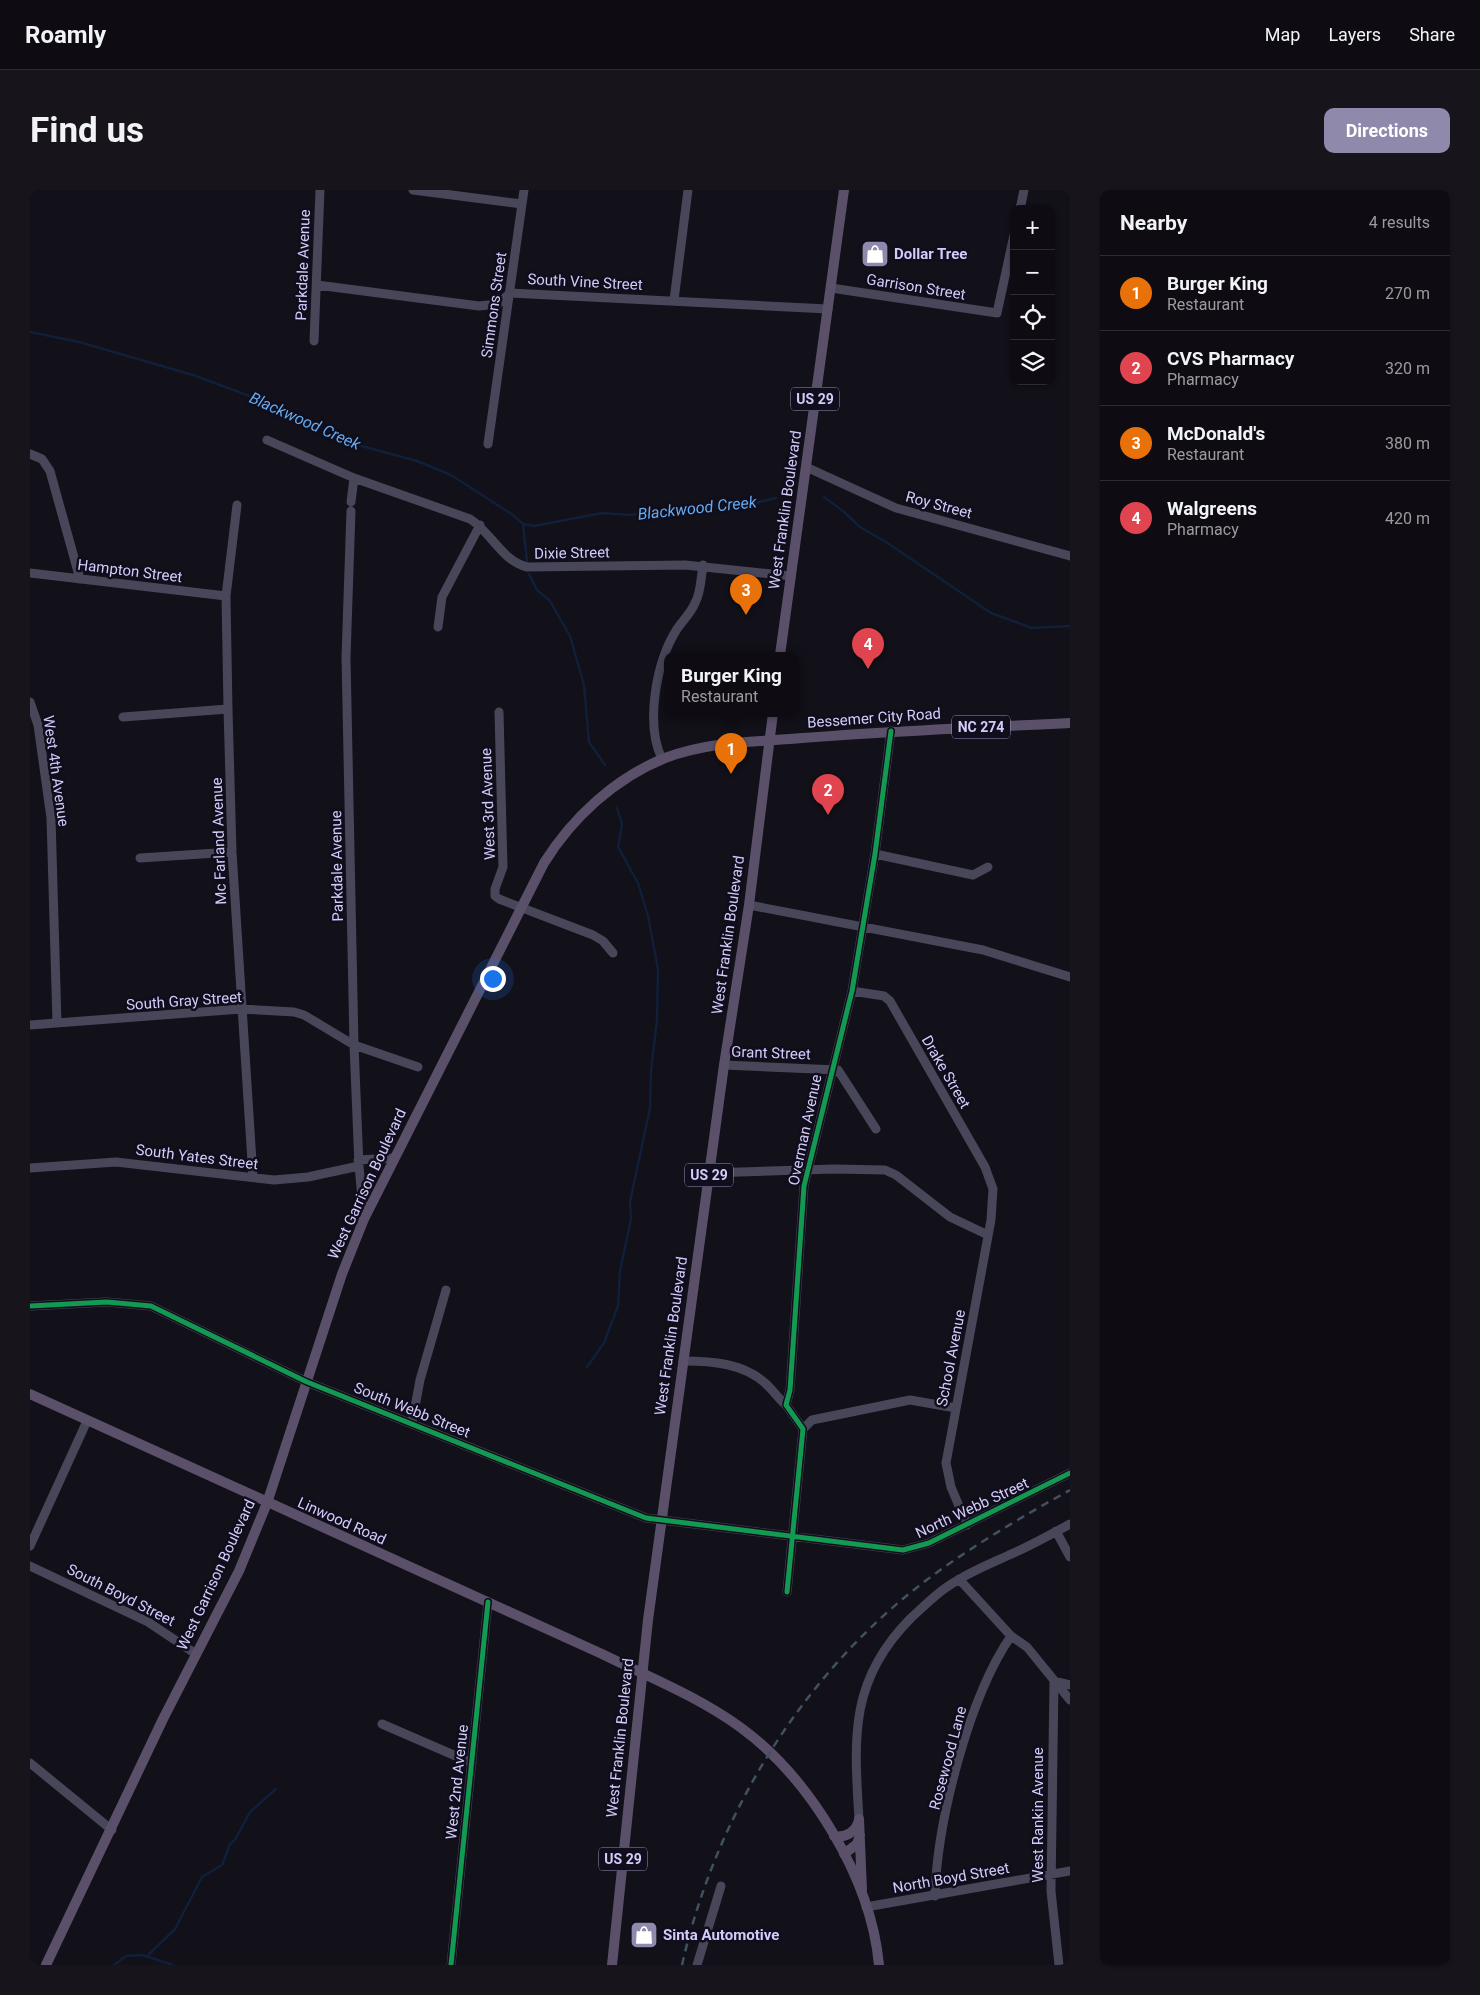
<!DOCTYPE html>
<html lang="en">
<head>
<meta charset="utf-8">
<style>
  body { margin:0; font-family:Roboto,sans-serif; background:#17151b; color:#f1f3f6 }
  .controls { position:absolute; right:15px; top:15px; display:grid; overflow:hidden; border-radius:10px; box-shadow:0 1px 4px #0004 }
  .controls button { width:45px; height:45px; display:grid; place-items:center; padding:0; border:0; border-bottom:1px solid #2e2c32; background:#0e0c12; color:#f1f3f6; font:25px sans-serif }
  .you { position:absolute; left:462px; top:788px; width:18px; height:18px; margin:-12px; border:4px solid #fff; border-radius:50%; background:#1a73e8; box-shadow:0 0 0 8px #1a73e833 }
  .badge { display:grid; place-items:center; width:32px; height:32px; border-radius:50%; background:#8f8aab; color:#fff; font-size:16px; font-weight:700 }
  .pin { position:absolute; translate:-50% -41px; filter:drop-shadow(0 1px 2px #0008) }
  .pin::after { content:''; position:absolute; top:26px; width:18px; height:15px; background:inherit; clip-path:polygon(0 0,100% 0,50% 100%) }
  .popup { position:absolute; left:634px; top:462px; width:135px; height:65px; box-sizing:border-box; display:grid; place-content:center; border-radius:10px; background:#0e0c12; filter:drop-shadow(0 1px 4px #0005); font-size:16px; white-space:nowrap; color:#9b9b9f }
  .popup b { font-size:19px; color:#f1f3f6 }
  .popup::after { content:''; position:absolute; left:50%; top:100%; margin-left:-10px; border:10px solid transparent; border-top-color:#0e0c12 }
  .list { margin:0; padding:0; list-style:none }
  h2 { display:flex; justify-content:space-between; align-items:center; height:65px; margin:0; padding:0 20px; font-size:21px }
  h2 small { font-size:16px; font-weight:400; color:#9b9b9f }
  .list li { display:grid; grid-template-columns:32px 1fr auto; gap:15px; align-items:center; box-sizing:border-box; height:75px; padding:0 20px; border-top:1px solid #2e2c32 }
  .list b { display:block; font-size:19px; white-space:nowrap }
  .list p { margin:0; font-size:16px; white-space:nowrap; color:#9b9b9f }
  .list em { font-size:16px; font-style:normal; color:#9b9b9f }
  .icon { flex:none; width:28px; height:28px; fill:none; stroke:currentColor; stroke-width:2; stroke-linecap:round; stroke-linejoin:round }
  .map { position:relative; flex:none; width:1040px; height:1775px; overflow:hidden; border-radius:10px }
  header { display:flex; align-items:center; gap:30px; box-sizing:border-box; height:70px; padding:0 25px; background:#0e0c12; border-bottom:1px solid #2e2c32 }
  header strong { font-size:24px }
  nav { display:flex; gap:28px; margin-inline-start:auto; font-size:18px }
  .intro { display:flex; align-items:center; justify-content:space-between; box-sizing:border-box; height:120px; padding:0 30px }
  h1 { margin:0; font-size:35px }
  .button { padding:12px 22px; border-radius:10px; background:#8f8aab; color:#fff; font-size:18px; font-weight:700 }
  main { display:flex; gap:30px; padding:0 30px }
  aside { flex:1; background:#0e0c12; border-radius:10px; box-shadow:0 1px 4px #0004 }
  .map>svg:first-child { display:block }
</style>
</head>
<body>
<header>
<strong>Roamly</strong>
<nav><a>Map</a><a>Layers</a><a>Share</a></nav>
</header>
<div class="intro"><h1>Find us</h1><a class="button">Directions</a></div>
<main>
<div class="map">
<svg width="1040" height="1775" viewBox="0 0 1040 1775">
  <rect width="100%" height="100%" fill="#121018"/>
  <g fill="none" stroke-linecap="round" stroke-linejoin="round">
    <path stroke="#101f3a" stroke-width="2.5" d="M0 142 49 152 163 185 244 215 324 254 387 271 421 285 483 325 493 334 504 336 572 323 601 325 655 317 721 314 746 308
      M794 307 813 321 830 337 856 352 961 423 1002 438 1040 436
      M493 334 497 371
      M499 384 507 400 520 411 540 446 554 495 559 552 575 575
      M557 1177 574 1153 588 1116 590 1081 601 1029 600 1012 620 918 621 880 627 830 628 779 618 726 608 693 588 657 592 634 587 618
      M116 1767 145 1739 172 1687 192 1675 200 1654 205 1650 220 1622 246 1599
      M84 1775 96 1766 112 1765 143 1775"/>
    <path stroke="#484659" stroke-width="9" d="M383 0 492 14
      M990 19 994 0
      M287 95 449 116 468 114 480 103 798 119
      M801 98 967 123 984 45
      M644 110 658 0
      M284 151 290 0
      M237 250 324 288 440 329C461 342 472 371 497 377L655 375 761 386
      M458 254 494 0
      M0 264 12 269 20 281 50 389
      M776 277 866 318 1040 366
      M321 312 324 288
      M207 315 196 406 198 519 202 662 223 987
      M321 321 316 467 324 855 329 976 334 1029
      M0 383 196 406
      M408 437 412 407 450 335
      M0 512 8 535 21 628 27 833
      M469 522 473 677 465 699V706L469 709 563 745 573 751 583 763
      M93 527 198 519
      M632 569C615 534 626 472 647 439 653 430 661 423 665 413 671 403 671 387 673 375
      M845 664 943 685 958 677
      M110 668 202 662
      M719 715 953 760 1040 787
      M822 801 854 806 860 811 955 977 963 999 961 1030 916 1273 921 1297 937 1335
      M0 835 211 819 264 822 274 825 324 855 388 877
      M694 875 808 880 846 939
      M328 970 364 968
      M0 978 86 972 244 990 278 987 329 976
      M679 983 804 979 855 980 866 985 920 1027 958 1045
      M0 1116 77 1112 121 1116 277 1192 616 1328 873 1360 899 1353 1040 1283
      M653 1171C681 1171 713 1173 735 1193 742 1199 748 1208 756 1215
      M382 1233 390 1190 416 1100
      M773 1239 782 1230 880 1210 926 1218
      M1026 1341 1040 1367
      M0 1356 57 1231
      M0 1376 118 1432 166 1464
      M929 1389 981 1446 997 1457 1040 1510
      M757 1402 773 1239 756 1215 760 1200 774 996 822 801 845 664 861 541
      M352 1534 442 1573
      M0 1573 82 1640
      M829 1629C824 1548 819 1490 881 1428 896 1414 910 1400 928 1390 944 1380 962 1373 979 1365 1000 1356 1020 1345 1040 1334
      M905 1706C907 1631 939 1507 981 1446
      M836 1717 1040 1681
      M421 1775 458 1412
      M667 1775 691 1696
      M1029 1775 1021 1701 1024 1491 1040 1495"/>
    <path stroke="#5b506a" stroke-width="10" d="M750 465 814 0
      M0 1204 572 1464C619 1487 667 1506 710 1537 780 1588 841 1688 849 1775
      M829 1629 832 1700
      M804 1646C816 1648 826 1642 829 1630
      M814 1664 827 1654 830 1645
      M16 1775 133 1529 209 1381 237 1313 312 1084 334 1029 514 673C542 628 585 588 635 568 679 551 726 552 772 548 861 541 951 537 1040 533
      M582 1775 618 1430 694 875 719 715 743 523"/>
    <path stroke="#415160" stroke-width="2.5" stroke-dasharray="8 6" stroke-linecap="butt" d="M652 1775C685 1628 770 1488 890 1395 937 1359 988 1329 1040 1300"/>
    <defs>
      <path id="cycleway" d="M0 1116 77 1112 121 1116 277 1192 616 1328 873 1360 899 1353 1040 1283
        M757 1402 773 1239 756 1215 760 1200 774 996 822 801 845 664 861 541
        M421 1775 458 1412"/>
    </defs>
    <use href="#cycleway" stroke="#100d1c" stroke-width="8"/>
    <use href="#cycleway" stroke="#139951" stroke-width="5"/>
  </g>
  <defs>
    <symbol id="shop-square" viewBox="-11 -11 22 22"><rect x="-9" y="-9" width="18" height="18" rx="4" fill="#8f8aab" stroke="#100d1c"/><path d="M-5-2.5h2.3a2.7 3.5 0 0 1 5.4 0H5L5.5 6h-11ZM-1.5-2.5h3a1.5 2.3 0 0 0-3 0Z" fill="#fff"/></symbol>
  </defs>
  <g fill-rule="evenodd">
    <use href="#shop-square" x="829" y="48" width="32" height="32"/>
    <use href="#shop-square" x="598" y="1729" width="32" height="32"/>
  </g>
  <g text-anchor="middle" dominant-baseline="central" stroke-width="5" stroke-linejoin="round" paint-order="stroke">
    <g fill="#100d1c" stroke="#9893b7" stroke-width="1">
      <rect x="761" y="197.5" width="48" height="23" rx="4"/>
      <rect x="922" y="525.5" width="58" height="23" rx="4"/>
      <rect x="655" y="973.5" width="48" height="23" rx="4"/>
      <rect x="569" y="1657.5" width="48" height="23" rx="4"/>
    </g>
    <g font-size="14" font-weight="bold" fill="#d3ccfa">
      <text x="785" y="209">US 29</text>
      <text x="951" y="537">NC 274</text>
      <text x="679" y="985">US 29</text>
      <text x="593" y="1669">US 29</text>
    </g>
    <g font-size="15" font-weight="bold" fill="#d3ccfa" stroke="#100d1c" text-anchor="start">
      <text x="864" y="64">Dollar Tree</text>
      <text x="633" y="1745">Sinta Automotive</text>
    </g>
    <g font-size="15" fill="#d3ccfa" stroke="#100d1c">
      <text transform="translate(273 75) rotate(-88)">Parkdale Avenue</text>
      <text transform="translate(555 92) rotate(3)">South Vine Street</text>
      <text transform="translate(886 97) rotate(9)">Garrison Street</text>
      <text transform="translate(464 115) rotate(-82)">Simmons Street</text>
      <text transform="translate(909 315) rotate(15)">Roy Street</text>
      <text transform="translate(755 320) rotate(-82)">West Franklin Boulevard</text>
      <text transform="translate(542 363) rotate(-1)">Dixie Street</text>
      <text transform="translate(100 381) rotate(7)">Hampton Street</text>
      <text transform="translate(844 528) rotate(-4)">Bessemer City Road</text>
      <text transform="translate(26 581) rotate(82)">West 4th Avenue</text>
      <text transform="translate(458 614) rotate(-92)">West 3rd Avenue</text>
      <text transform="translate(189 651) rotate(-92)">Mc Farland Avenue</text>
      <text transform="translate(307 676) rotate(-91)">Parkdale Avenue</text>
      <text transform="translate(698 745) rotate(-82)">West Franklin Boulevard</text>
      <text transform="translate(154 811) rotate(-4)">South Gray Street</text>
      <text transform="translate(741 863) rotate(2)">Grant Street</text>
      <text transform="translate(916 882) rotate(60)">Drake Street</text>
      <text transform="translate(775 940) rotate(-78)">Overman Avenue</text>
      <text transform="translate(167 967) rotate(7)">South Yates Street</text>
      <text transform="translate(337 994) rotate(-65)">West Garrison Boulevard</text>
      <text transform="translate(641 1146) rotate(-82)">West Franklin Boulevard</text>
      <text transform="translate(921 1168) rotate(-79)">School Avenue</text>
      <text transform="translate(382 1220) rotate(22)">South Webb Street</text>
      <text transform="translate(942 1318) rotate(-25)">North Webb Street</text>
      <text transform="translate(312 1331) rotate(24)">Linwood Road</text>
      <text transform="translate(186 1385) rotate(-65)">West Garrison Boulevard</text>
      <text transform="translate(91 1405) rotate(27)">South Boyd Street</text>
      <text transform="translate(590 1548) rotate(-84)">West Franklin Boulevard</text>
      <text transform="translate(918 1568) rotate(-75)">Rosewood Lane</text>
      <text transform="translate(427 1592) rotate(-84)">West 2nd Avenue</text>
      <text transform="translate(1008 1625) rotate(-90)">West Rankin Avenue</text>
      <text transform="translate(921 1688) rotate(-10)">North Boyd Street</text>
    </g>
    <g font-size="16" font-style="italic" fill="#64abf1" stroke="#100d1c">
      <text transform="translate(275 231) rotate(24)">Blackwood Creek</text>
      <text transform="translate(667 318) rotate(-6)">Blackwood Creek</text>
    </g>
  </g>
</svg>
<div class="controls">
<button>+</button>
<button>−</button>
<button><svg class="icon" aria-label="locate" viewBox="0 0 24 24"><circle cx="12" cy="12" r="6"/><path d="M12 2v4M12 18v4M2 12h4M18 12h4"/></svg></button>
<button><svg class="icon" aria-label="layers" viewBox="0 0 24 24"><path d="M12 4l9 5-9 5-9-5zM3 14l9 5 9-5"/></svg></button>
</div>
<div class="you"></div>
<div class="pin badge" style="left:701px;top:584px;background:#e8710a">1</div>
<div class="popup"><b>Burger King</b>Restaurant</div>
<div class="pin badge" style="left:798px;top:625px;background:#e0444e">2</div>
<div class="pin badge" style="left:716px;top:425px;background:#e8710a">3</div>
<div class="pin badge" style="left:838px;top:479px;background:#e0444e">4</div>
</div>
<aside>
<h2>Nearby<small>4 results</small></h2>
<ul class="list">
<li><span class="badge" style="background:#e8710a">1</span><div><b>Burger King</b><p>Restaurant</p></div><em>270 m</em></li>
<li><span class="badge" style="background:#e0444e">2</span><div><b>CVS Pharmacy</b><p>Pharmacy</p></div><em>320 m</em></li>
<li><span class="badge" style="background:#e8710a">3</span><div><b>McDonald's</b><p>Restaurant</p></div><em>380 m</em></li>
<li><span class="badge" style="background:#e0444e">4</span><div><b>Walgreens</b><p>Pharmacy</p></div><em>420 m</em></li>
</ul>
</aside>
</main>
</body>
</html>
